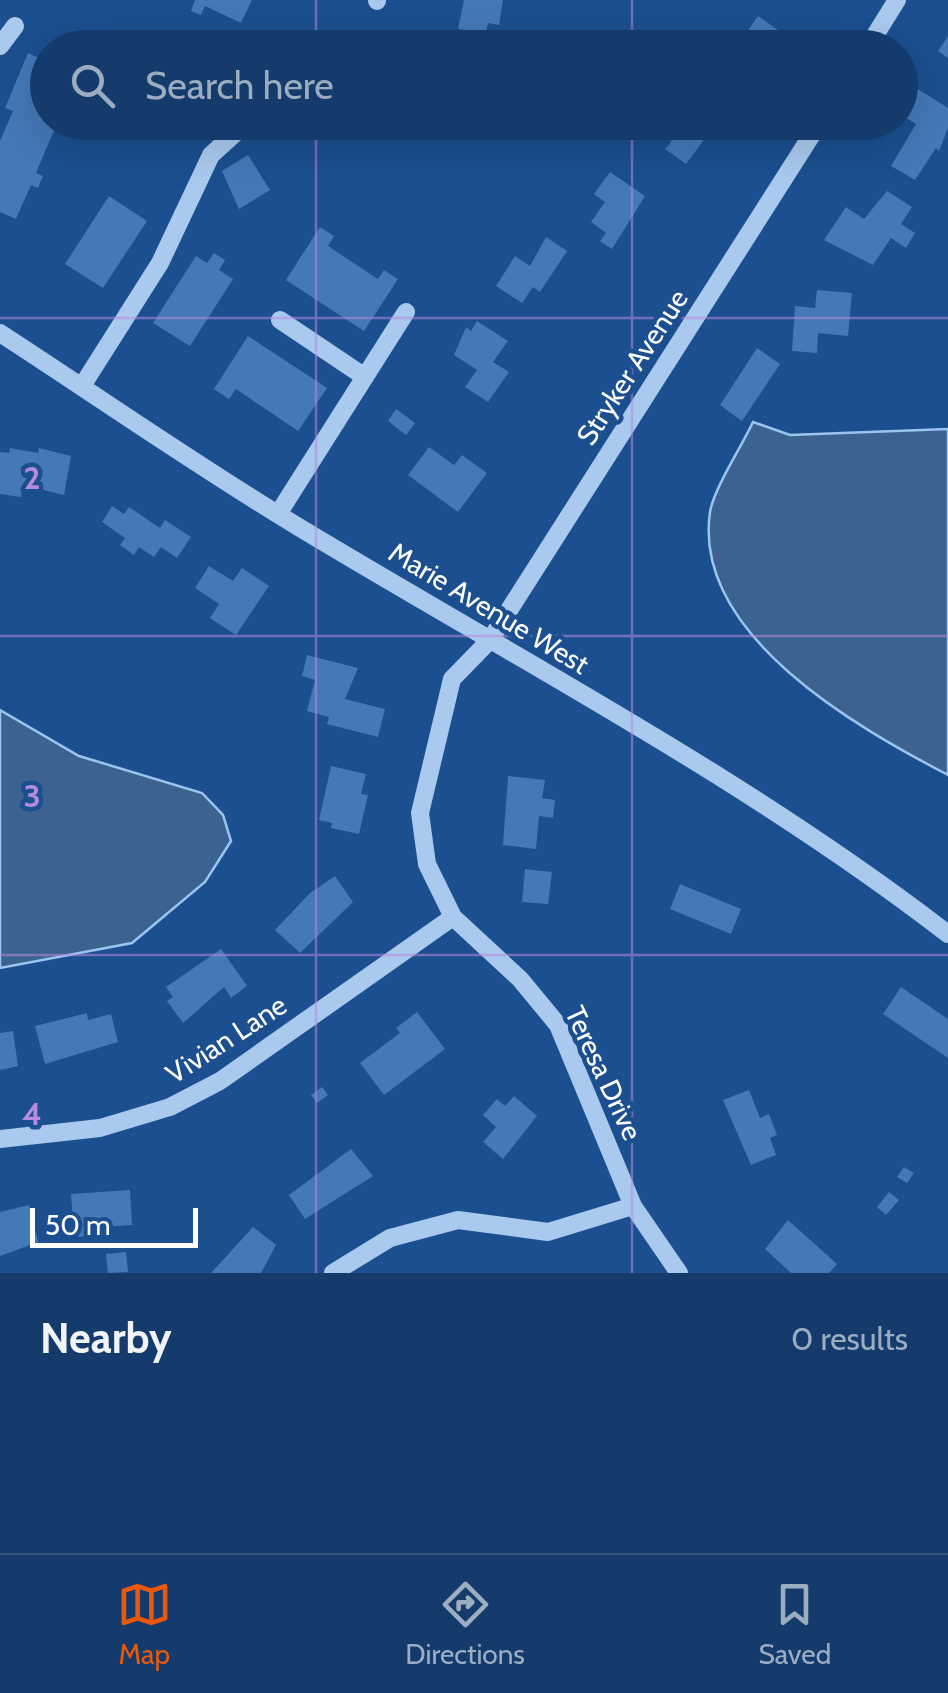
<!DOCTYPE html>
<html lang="en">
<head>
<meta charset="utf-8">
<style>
  body { margin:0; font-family:Cabin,sans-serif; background:#214673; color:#f1f3f6 }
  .scale { position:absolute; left:30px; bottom:25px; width:168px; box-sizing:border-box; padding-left:10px; border:5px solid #fff; border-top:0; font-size:28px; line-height:35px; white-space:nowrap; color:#fff; -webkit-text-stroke:8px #1b4f8f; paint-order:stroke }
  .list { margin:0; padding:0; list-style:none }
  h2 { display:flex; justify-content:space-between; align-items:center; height:130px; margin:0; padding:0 40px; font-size:42px }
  h2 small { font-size:32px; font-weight:400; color:#9dadc1 }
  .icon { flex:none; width:55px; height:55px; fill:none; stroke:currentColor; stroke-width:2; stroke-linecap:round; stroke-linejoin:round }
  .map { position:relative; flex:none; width:948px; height:1273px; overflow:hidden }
  .search { position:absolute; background:#143b6b; box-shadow:0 10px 40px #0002; left:30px; right:30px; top:30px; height:110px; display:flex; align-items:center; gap:25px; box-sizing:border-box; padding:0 35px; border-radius:55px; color:#9dadc1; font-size:38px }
  .sheet { height:280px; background:#143b6b }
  nav { display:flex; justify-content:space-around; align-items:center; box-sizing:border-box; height:140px; border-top:2px solid #33557e; background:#143b6b; font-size:28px; color:#9dadc1 }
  nav a { display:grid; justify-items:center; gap:5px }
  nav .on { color:#ea580c }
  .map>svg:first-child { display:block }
</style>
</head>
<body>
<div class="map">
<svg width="948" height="1273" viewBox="0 0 948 1273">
  <rect width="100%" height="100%" fill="#1b4f8f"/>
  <path fill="#3c6290" stroke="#9cc4f0" stroke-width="2.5" d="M753 422 790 435 948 429V775C858 728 692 635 710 512 714 488 742 446 753 422Z
    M0 710 79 756 202 793 223 815 231 841 205 882 132 943 0 968Z"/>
  <path fill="#4478b7" d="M195 0H252L241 23 205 6 201 15 191 11Z
    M464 0H503L499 25 488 23 486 33 458 29Z
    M758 16 795 42 792 48H736Z
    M295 34 315 48H286Z
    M948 36V58L938 51Z
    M28 53 48 62V122H66L62 131 55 128 36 173 43 176 38 188 31 185 16 219 0 212V141L13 111 5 108Z
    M916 88 948 108V128L939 151 936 148 915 180 891 166 916 124 900 114Z
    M659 122H712L715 125 686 164 665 149 672 141 655 128Z
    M248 155 270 190 239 209 222 171Z
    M610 172 645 196 612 249 600 241 606 233 591 222 605 202 594 194Z
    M887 191 912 207 901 224 915 233 906 248 891 238 873 265 824 240 846 207 864 219Z
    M109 196 147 221 103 288 65 264Z
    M320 227 334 236 328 246 378 279 384 270 398 279 364 331 286 280Z
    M546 237 567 251 540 292 533 287 522 303 496 286 515 256 530 266Z
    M214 253 225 260 219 270 233 279 190 346 153 323 196 256 207 263Z
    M817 290 852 293 848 336 818 333 817 353 792 351 795 306 815 308Z
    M477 321 508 341 493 362 509 372 488 402 465 387 477 370 454 355 466 327 471 331Z
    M248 336 327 388 298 431 236 389 229 399 214 389Z
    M757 348 780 364 742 421 720 405Z
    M396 409 415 423 406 435 388 421Z
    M429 447 454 465 462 455 487 473 458 512 408 475Z
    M10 448 38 453 39 448 71 456 64 495 23 485 21 497 0 494V452L9 453Z
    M112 506 124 514 129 507 160 528 165 520 191 537 177 558 161 547 154 557 139 547 134 555 120 545 125 538 102 522Z
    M209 566 233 581 242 568 269 586 236 635 210 618 219 604 195 588Z
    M307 655 358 668 345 699 385 709 378 737 327 724 329 717 307 711 315 680 302 676Z
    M331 766 366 774 361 794 368 795 359 834 331 828 332 823 319 820Z
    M508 776 545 780 542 798 555 800 553 818 539 816 536 849 503 845Z
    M525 869 552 872 548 904 522 902Z
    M335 876 353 902 300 953 275 930 310 893Z
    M680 884 741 909 731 934 670 909Z
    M221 949 247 986 231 998 224 987 183 1023 167 1001 173 997 166 987Z
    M901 987 948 1019V1058L883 1014Z
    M417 1012 445 1049 384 1095 360 1063 400 1033 396 1028Z
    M87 1013 88 1020 111 1014 118 1042 45 1064 35 1026Z
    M13 1031 18 1066 0 1070V1033Z
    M322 1087 328 1095 317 1103 311 1095Z
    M749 1090 760 1118 769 1114 777 1135 770 1138 776 1155 751 1165 723 1100Z
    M514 1096 537 1116 503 1159 483 1142 496 1127 483 1115 497 1099 505 1106Z
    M351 1149 373 1176 305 1219 289 1195Z
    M904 1167 914 1173 907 1183 897 1177Z
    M130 1190 132 1225 100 1227V1236L74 1237 71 1194Z
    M889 1192 899 1200 886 1215 877 1207Z
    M29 1205 38 1242 0 1256V1212Z
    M788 1220 837 1264 829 1273H791L765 1249Z
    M253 1227 276 1245 261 1273H211Z
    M126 1252 128 1272 108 1273 106 1254Z"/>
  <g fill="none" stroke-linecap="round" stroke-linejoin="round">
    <path stroke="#a9c9ee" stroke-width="18" d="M377 0V1
      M0 46 15 26
      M867 48 897 0
      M280 320 365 377
      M0 333C97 396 193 463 292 523 513 657 743 776 948 934
      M82 386 160 263 211 155 243 126
      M278 514 406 312
      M0 1139 100 1128 170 1107 220 1081 453 917
      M333 1273 390 1238 458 1220 548 1232 633 1206
      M679 1273 633 1206 558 1025 520 979 453 917 427 864 420 813 452 679 490 640 820 122"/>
  </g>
  <path fill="none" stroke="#b68bdc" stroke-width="2.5" stroke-opacity="0.55" d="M316 0V48M632 0V48M316 122V1273M632 122V1273M0 318H948M0 636H948M0 955H948"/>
  <g text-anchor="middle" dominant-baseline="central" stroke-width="9" stroke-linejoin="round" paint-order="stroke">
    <g font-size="28" fill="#fff" stroke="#1b4f8f">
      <text transform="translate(632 367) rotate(-57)">Stryker Avenue</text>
      <text transform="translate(489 608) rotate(31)">Marie Avenue West</text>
      <text transform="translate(226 1039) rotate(-33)">Vivian Lane</text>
      <text transform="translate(604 1073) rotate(65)">Teresa Drive</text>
    </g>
  </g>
  <g font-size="32" text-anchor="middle" font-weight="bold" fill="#b68bdc" stroke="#1b4f8f" stroke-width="9" stroke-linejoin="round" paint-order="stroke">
    <text x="32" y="489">2</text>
    <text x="32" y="807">3</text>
    <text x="32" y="1125">4</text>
  </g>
</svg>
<div class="scale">50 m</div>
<div class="search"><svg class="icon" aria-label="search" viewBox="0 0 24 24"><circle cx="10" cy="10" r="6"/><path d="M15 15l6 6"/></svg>Search here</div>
</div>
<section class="sheet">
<h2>Nearby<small>0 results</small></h2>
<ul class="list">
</ul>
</section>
<nav>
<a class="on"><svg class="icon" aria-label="map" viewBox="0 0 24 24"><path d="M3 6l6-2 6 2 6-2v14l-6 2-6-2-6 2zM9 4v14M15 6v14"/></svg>Map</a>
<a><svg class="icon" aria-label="directions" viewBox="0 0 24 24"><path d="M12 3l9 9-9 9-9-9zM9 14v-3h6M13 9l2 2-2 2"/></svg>Directions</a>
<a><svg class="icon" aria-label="saved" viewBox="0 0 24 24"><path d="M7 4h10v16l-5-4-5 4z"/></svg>Saved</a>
</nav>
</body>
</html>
